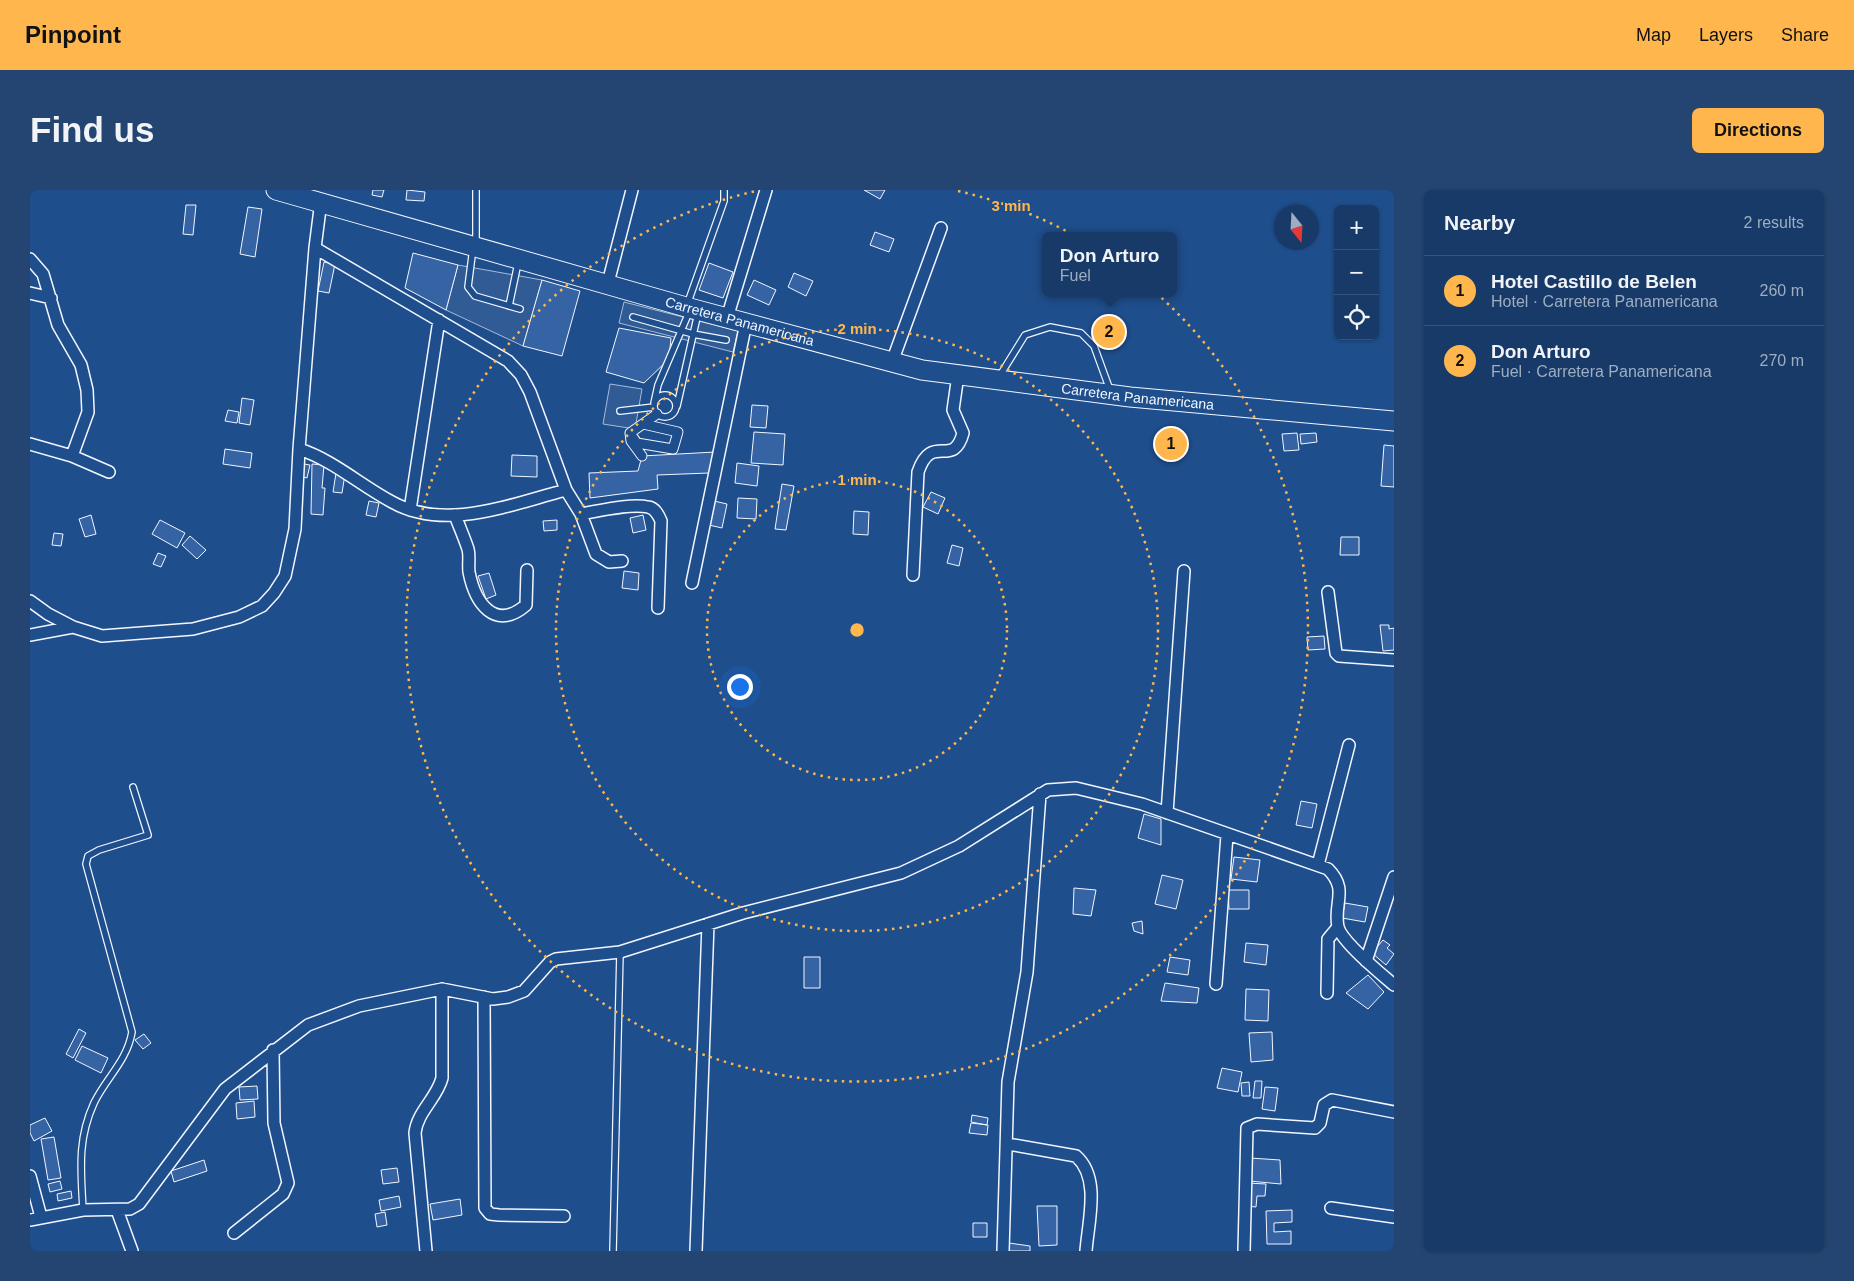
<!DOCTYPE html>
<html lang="en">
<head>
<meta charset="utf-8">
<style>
  body { margin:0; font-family:Helvetica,sans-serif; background:#244571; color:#f1f3f6 }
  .controls { position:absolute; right:15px; top:15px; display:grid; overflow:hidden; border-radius:8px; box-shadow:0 1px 4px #0004 }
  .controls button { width:45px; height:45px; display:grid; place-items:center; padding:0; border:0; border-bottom:1px solid #36547d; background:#173a69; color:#f1f3f6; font:25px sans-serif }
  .compass { position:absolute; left:1244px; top:15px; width:45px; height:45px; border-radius:50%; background:#173a69; box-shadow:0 1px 4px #0004; rotate:162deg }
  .you { position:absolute; left:709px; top:496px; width:18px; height:18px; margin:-12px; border:4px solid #fff; border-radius:50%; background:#1a73e8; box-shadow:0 0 0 8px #1a73e833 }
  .badge { display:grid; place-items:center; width:32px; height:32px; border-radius:50%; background:#ffb74d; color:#111; font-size:16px; font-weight:700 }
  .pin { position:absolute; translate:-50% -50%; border:2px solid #fff; box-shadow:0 1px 5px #0006 }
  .popup { position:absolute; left:1012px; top:42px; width:135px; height:65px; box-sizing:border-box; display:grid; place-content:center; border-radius:8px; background:#173a69; filter:drop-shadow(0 1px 4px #0005); font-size:16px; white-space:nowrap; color:#9eadc0 }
  .popup b { font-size:19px; color:#f1f3f6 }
  .popup::after { content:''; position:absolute; left:50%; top:100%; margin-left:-10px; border:10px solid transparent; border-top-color:#173a69 }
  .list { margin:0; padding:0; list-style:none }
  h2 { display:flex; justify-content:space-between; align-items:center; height:65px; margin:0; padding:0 20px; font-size:21px }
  h2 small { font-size:16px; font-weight:400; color:#9eadc0 }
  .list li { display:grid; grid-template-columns:32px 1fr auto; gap:15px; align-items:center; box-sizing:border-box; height:70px; padding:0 20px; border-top:1px solid #36547d }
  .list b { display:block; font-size:19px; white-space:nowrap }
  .list p { margin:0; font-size:16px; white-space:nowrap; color:#9eadc0 }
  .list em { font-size:16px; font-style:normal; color:#9eadc0 }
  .icon { flex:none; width:28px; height:28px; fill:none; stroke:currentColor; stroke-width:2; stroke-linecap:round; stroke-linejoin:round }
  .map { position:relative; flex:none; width:1364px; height:1061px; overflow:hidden; border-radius:8px }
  header { display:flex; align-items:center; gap:30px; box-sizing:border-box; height:70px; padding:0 25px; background:#ffb74d; color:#111 }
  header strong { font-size:24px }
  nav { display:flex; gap:28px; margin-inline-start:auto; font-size:18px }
  .intro { display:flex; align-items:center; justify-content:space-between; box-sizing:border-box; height:120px; padding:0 30px }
  h1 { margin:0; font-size:35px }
  .button { padding:12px 22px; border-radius:8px; background:#ffb74d; color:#111; font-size:18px; font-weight:700 }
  main { display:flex; gap:30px; padding:0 30px }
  aside { flex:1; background:#173a69; border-radius:8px; box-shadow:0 1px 4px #0004 }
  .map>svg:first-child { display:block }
</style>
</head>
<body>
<header>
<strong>Pinpoint</strong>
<nav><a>Map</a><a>Layers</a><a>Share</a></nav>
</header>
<div class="intro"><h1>Find us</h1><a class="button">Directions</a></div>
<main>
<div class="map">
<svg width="1364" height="1061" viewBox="0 0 1364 1061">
  <rect width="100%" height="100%" fill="#1f4e8c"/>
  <path fill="#305b95" stroke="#a8bbd7" d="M428 75 512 90 493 156 416 120Z
    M594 112 708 141 703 162 589 133Z
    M580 194 612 199 605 239 573 234Z"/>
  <path fill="#3563a3" stroke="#f2f6ff" d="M343 0H354L352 7 342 5Z
    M377 0 395 2 394 11 376 10Z
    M834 0H855L850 9Z
    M156 15H166L163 45 153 44Z
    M218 17 232 19 225 67 210 64Z
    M845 42 864 49 859 62 840 55Z
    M383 63 428 75 416 120 375 98Z
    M294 72 305 74 299 103 288 101Z
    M679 73 703 82 693 108 669 100Z
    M764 83 783 91 776 106 758 97Z
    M512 90 550 101 532 166 493 156Z
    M724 90 746 100 739 115 717 105Z
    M589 138 641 148 639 169 614 193 576 182Z
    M212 208 224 210 220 235 209 233Z
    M722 215 738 216 736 238 720 237Z
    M198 220 209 222 207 233 195 231Z
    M724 242 755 244 753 275 721 273Z
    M1267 243 1269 260 1254 261 1252 244Z
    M1286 243 1287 252 1271 254 1270 244Z
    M1354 255 1364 256V297L1351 296Z
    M195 259 222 263 220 278 193 274Z
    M685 262 679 283 627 285 628 299 560 308 559 283 608 281 612 266Z
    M482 265 507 266V287L481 286Z
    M707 273 729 276 727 296 705 293Z
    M274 274 280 275 277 288 271 286Z
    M282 274 294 275 292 298H295L293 325 281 324Z
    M306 283 315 284 312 303 303 302Z
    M752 294 764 296 756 340 745 339Z
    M901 302 915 308 908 324 893 317Z
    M708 308 727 309 726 329 707 328Z
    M339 311 349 313 346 327 336 325Z
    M684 311 697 314 692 338 679 335Z
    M824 321 839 322 838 345 823 344Z
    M61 325 66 344 55 347 49 329Z
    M613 325 616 340 603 343 600 328Z
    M130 330 155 343 147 358 122 344Z
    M527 330V340L514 341 513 331Z
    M24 343 33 344 31 356 22 355Z
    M160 346 176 360 167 369 152 355Z
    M1311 347H1329V365H1310Z
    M922 355 933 358 929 376 917 373Z
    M128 363 136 366 131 377 123 374Z
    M594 381 609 383 608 400 592 398Z
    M459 383 466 405 456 409 448 386Z
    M1350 435H1359V439L1364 438V460L1353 461Z
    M1294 446 1295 459 1278 460 1277 447Z
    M1271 611 1287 614 1282 638 1266 635Z
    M1114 624 1131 629V655L1108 648Z
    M1204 667 1230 670 1227 692 1201 689Z
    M1132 685 1153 690 1146 719 1125 714Z
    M1044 698 1066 700 1061 726 1043 724Z
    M1198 700H1219V719H1199Z
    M1315 713 1338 717 1335 732 1312 728Z
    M1112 731 1113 744 1104 741 1102 733Z
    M1353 750 1360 755 1357 758 1364 764 1356 775 1342 763Z
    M1216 753 1238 755 1236 775 1214 772Z
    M774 767H790V798H774Z
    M1140 767 1160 770 1158 785 1137 782Z
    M1338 785 1354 802 1338 819 1316 803Z
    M1135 793 1169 798 1167 813 1131 811Z
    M1216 799 1239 800 1238 831 1215 830Z
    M49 839 56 843 43 868 36 864Z
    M1242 842 1243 870 1221 872 1219 843Z
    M114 844 121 853 113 859 105 850Z
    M52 856 78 868 71 883 45 870Z
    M1192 878 1212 882 1208 902 1187 898Z
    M1225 891H1232L1231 908H1223Z
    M1219 892 1220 906H1212L1211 893Z
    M227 896 228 909 210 910 209 897Z
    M1235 897 1248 898 1245 921 1232 919Z
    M224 911 225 927 207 929 206 913Z
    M942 925 958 928 957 935 941 932Z
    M15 928 22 941 4 951 0 943V935Z
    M941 933 958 935 957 945 939 943Z
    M24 947 31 988 18 990 11 949Z
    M1220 968 1250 970 1251 994 1219 991Z
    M174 970 177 981 144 992 141 981Z
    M367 978 369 992 353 994 351 980Z
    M30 991 32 999 20 1002 18 994Z
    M1217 993 1236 994 1235 1006H1227L1226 1017 1216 1016Z
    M41 1001 42 1008 28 1011 27 1004Z
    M369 1006 371 1017 351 1021 349 1010Z
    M430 1009 432 1025 403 1030 400 1014Z
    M1007 1016H1027V1055L1009 1056Z
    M1262 1020V1032L1244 1033V1042L1261 1041V1054H1237L1236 1021Z
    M355 1022 357 1035 347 1037 345 1024Z
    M943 1033H957V1047H943Z
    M979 1053 1000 1056V1061H978Z"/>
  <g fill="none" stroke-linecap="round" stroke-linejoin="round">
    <defs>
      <path id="service" d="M446 0V55
        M443 58 438 97 445 106 490 119
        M657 115 694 11V0
        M479 116 488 73
        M603 127 663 144 696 150
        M969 187 995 145 1020 137 1051 143 1064 156 1080 200
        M624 216a11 11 0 1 1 22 0a11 11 0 1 1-22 0Z
        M624 213 628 195 660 120
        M647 216 668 123
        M590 221 624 217
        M53 1020C51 981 47 950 64 913 76 888 97 871 102 842L56 674 58 666 69 660 118 645 103 597
        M583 1061 590 762"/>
      <path id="pedestrian" d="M600 243 607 253 643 259 648 242 613 234
        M612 266 601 251 600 243 627 224"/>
      <path id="minor" d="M285 58 478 171 491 185 500 202 536 300 551 324 566 364 579 372 592 371
        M0 69 13 84 28 135 51 175 57 200 58 222 42 266 79 282
        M578 93 602 0
        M0 103 21 108
        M697 128 736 0
        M862 172 911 38
        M0 254 42 266
        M269 259C303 270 330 295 362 312 416 342 481 314 536 300
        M380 320 409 130
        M551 324C569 321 601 313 618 317 625 318 628 324 631 331L628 418
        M425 325C429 336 434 347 438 359 440 366 438 374 439 382 445 413 465 442 496 415L497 380
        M883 385 888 282C902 241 923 280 933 243L923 220 928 185
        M662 393 716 133
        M1298 402 1306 463 1309 466 1364 470
        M0 411 18 424 43 437
        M0 445 43 437 72 446 163 439 209 427 232 416 244 403 255 386 265 339 269 259 285 58 291 11
        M1137 623 1154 381
        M1288 675 1319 555
        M1336 771 1364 687
        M1186 794 1197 645
        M1297 803 1298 749 1308 737
        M454 807 455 1018 460 1024 469 1025 534 1026
        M978 954 1046 966C1071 988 1058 1032 1056 1061
        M0 986 11 1027
        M1301 1018 1364 1027
        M87 1020 102 1061
        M0 1030 53 1020 100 1019 109 1014 195 899 278 835 329 816 412 799 463 809 478 807 494 801 520 772 526 769 590 762 713 723 871 683 929 656 1018 600 1046 598 1112 614 1298 679C1319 700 1303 713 1308 737 1312 752 1351 784 1364 795
        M204 1043 253 1004 258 993 244 933 243 860
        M396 1061 385 943C387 922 407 908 412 888V799
        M666 1061 678 734
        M973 1061 978 892 997 782 1010 604
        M1214 1061 1217 938 1227 934 1285 938 1290 933 1294 915 1302 910 1364 922"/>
      <g id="trunk">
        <path id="s1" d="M246 0 656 117 892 180 1100 207 1364 231"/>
      </g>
    </defs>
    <use href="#service" stroke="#f2f6ff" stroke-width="8"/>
    <use href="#pedestrian" stroke="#f2f6ff" stroke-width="11"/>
    <use href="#minor" stroke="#f2f6ff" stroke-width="14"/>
    <use href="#trunk" stroke="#f2f6ff" stroke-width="21"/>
    <use href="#service" stroke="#1f4e8c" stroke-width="5.5"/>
    <use href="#pedestrian" stroke="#1f4e8c" stroke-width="9"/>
    <use href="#minor" stroke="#1f4e8c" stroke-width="11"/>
    <use href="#trunk" stroke="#1f4e8c" stroke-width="19"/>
  </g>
  <g fill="none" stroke="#ffb74d" stroke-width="2.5" stroke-dasharray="2.5 5">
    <circle cx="827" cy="440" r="150"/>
    <circle cx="827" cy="440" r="301"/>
    <path d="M928 1A451 451 0 1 1 726 1"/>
  </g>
  <g text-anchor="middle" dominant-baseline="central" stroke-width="4" stroke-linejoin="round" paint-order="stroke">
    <g font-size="14" fill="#f2f6ff" stroke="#1f4e8c">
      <text stroke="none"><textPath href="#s1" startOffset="482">Carretera Panamericana</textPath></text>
      <text stroke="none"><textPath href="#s1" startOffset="888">Carretera Panamericana</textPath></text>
    </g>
  </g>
  <circle cx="827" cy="440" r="8" fill="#ffb74d" stroke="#1f4e8c" stroke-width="2.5"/>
  <g font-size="15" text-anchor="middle" font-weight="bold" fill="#ffb74d" stroke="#1f4e8c" stroke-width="4" stroke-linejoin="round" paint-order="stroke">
    <text x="981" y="21">3 min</text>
    <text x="827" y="144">2 min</text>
    <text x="827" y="295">1 min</text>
  </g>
</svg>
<div class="controls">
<button>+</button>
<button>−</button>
<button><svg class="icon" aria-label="locate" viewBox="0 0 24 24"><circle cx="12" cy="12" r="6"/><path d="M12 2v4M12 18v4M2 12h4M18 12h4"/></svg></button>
</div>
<svg class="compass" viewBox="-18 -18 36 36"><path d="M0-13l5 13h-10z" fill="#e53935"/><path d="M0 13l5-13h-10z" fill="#9eadc0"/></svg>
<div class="you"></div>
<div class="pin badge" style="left:1141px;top:254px">1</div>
<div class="pin badge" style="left:1079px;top:142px">2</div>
<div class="popup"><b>Don Arturo</b>Fuel</div>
</div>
<aside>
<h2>Nearby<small>2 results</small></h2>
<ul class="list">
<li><span class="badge">1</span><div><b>Hotel Castillo de Belen</b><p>Hotel · Carretera Panamericana</p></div><em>260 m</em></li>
<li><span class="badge">2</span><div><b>Don Arturo</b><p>Fuel · Carretera Panamericana</p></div><em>270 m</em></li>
</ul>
</aside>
</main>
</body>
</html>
